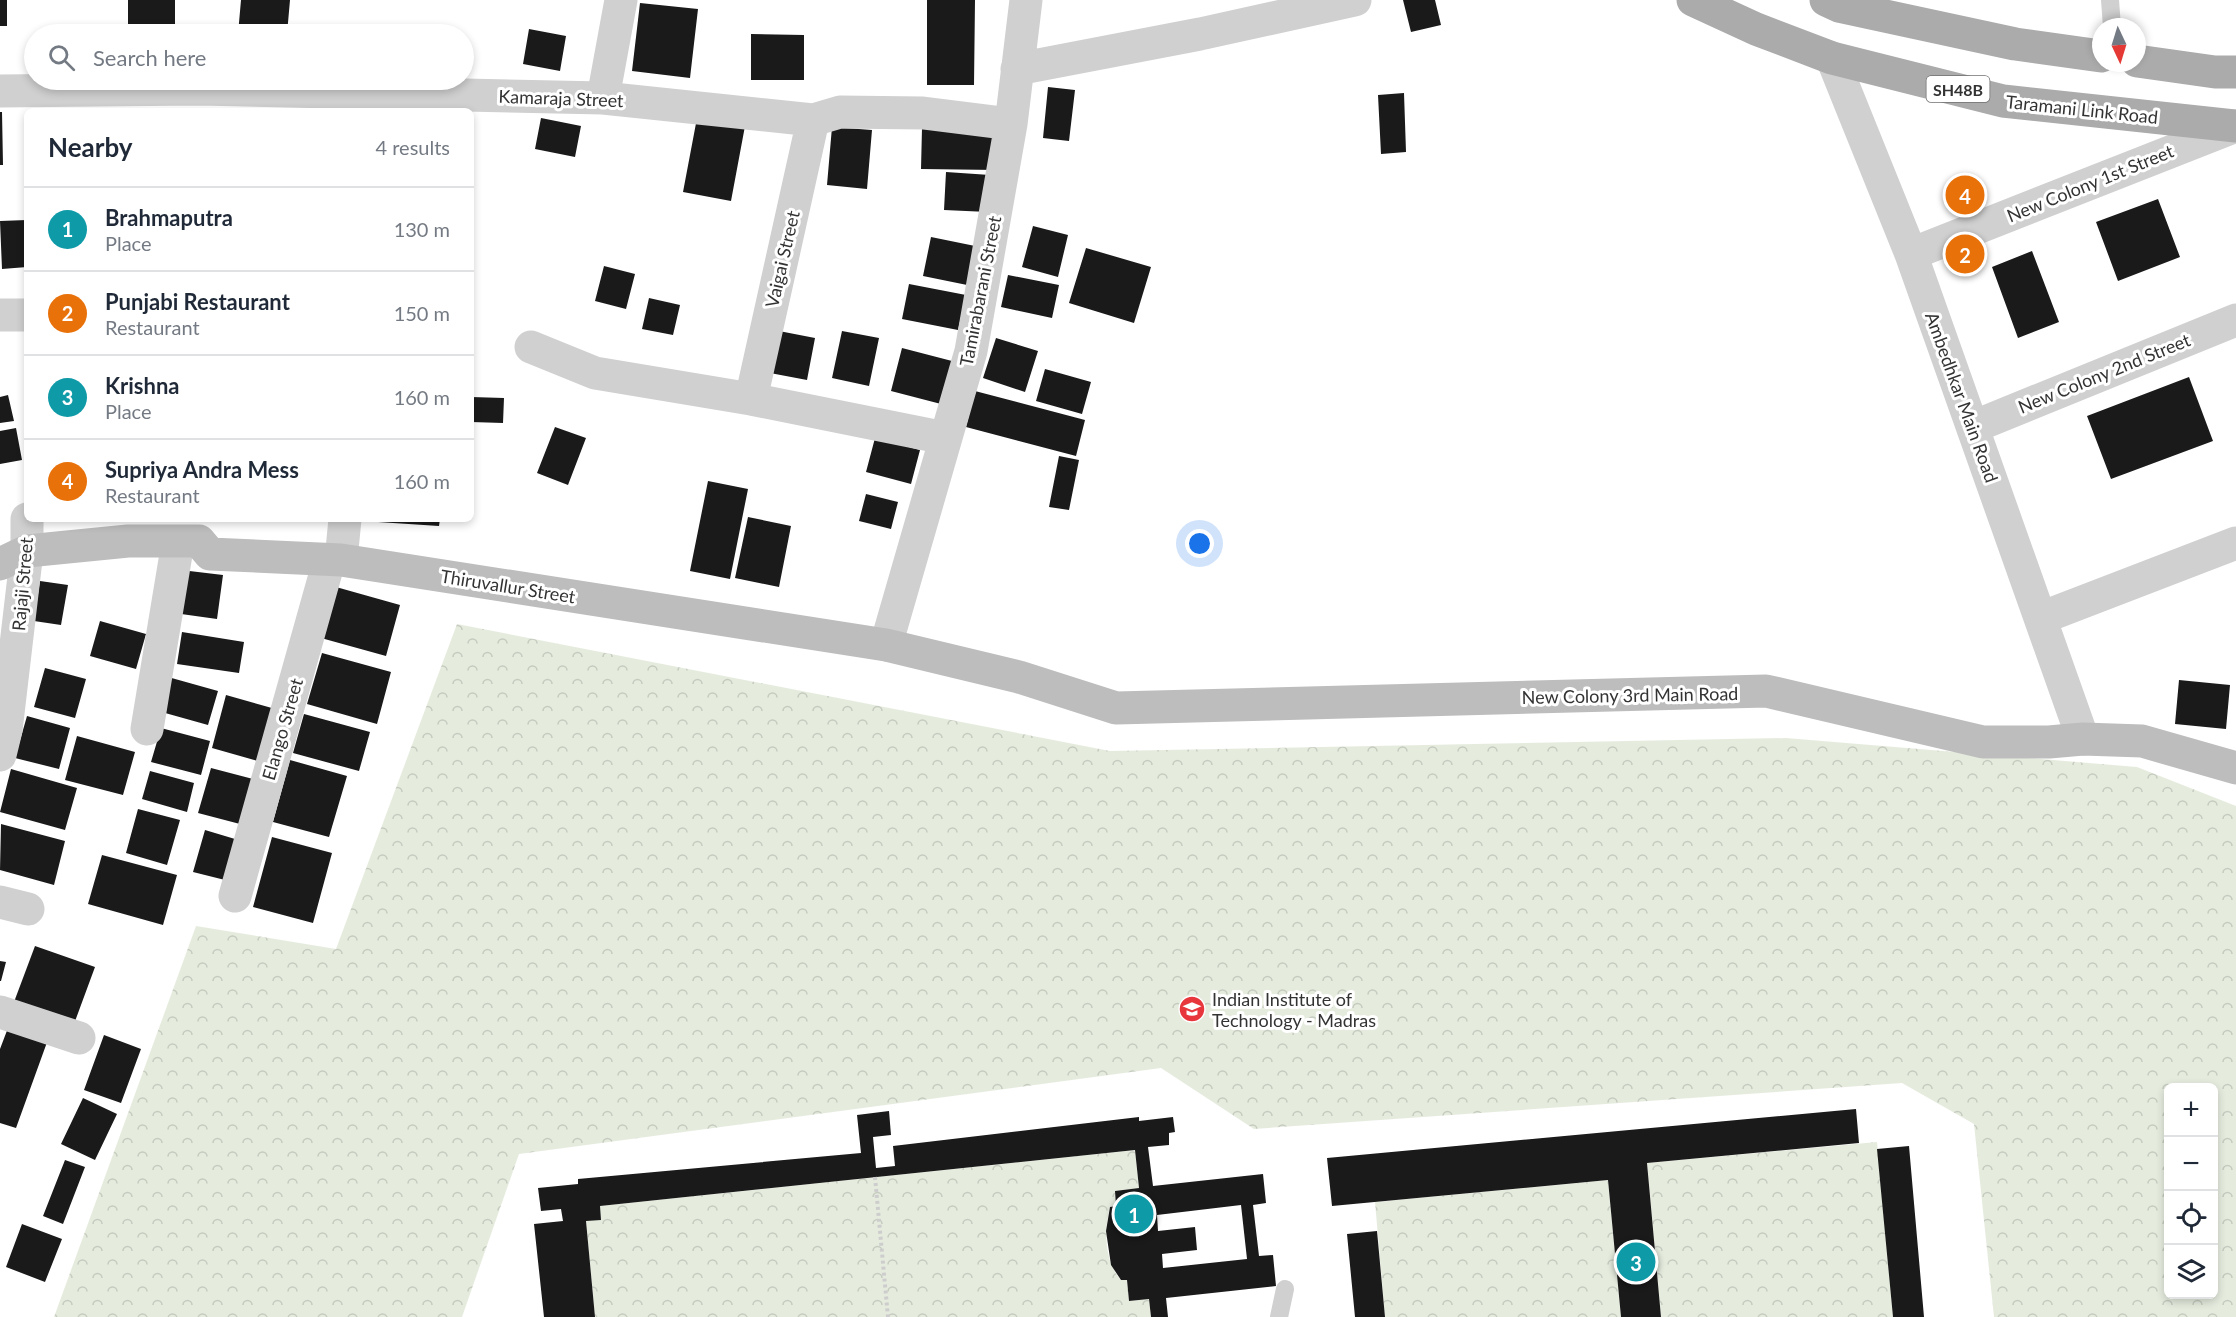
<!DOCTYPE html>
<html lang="en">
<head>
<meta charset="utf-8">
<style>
  body { margin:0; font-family:Lato,sans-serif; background:#f2f2f3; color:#1f2937 }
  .controls { position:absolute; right:18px; bottom:18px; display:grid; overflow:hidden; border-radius:9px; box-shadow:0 3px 9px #0003 }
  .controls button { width:54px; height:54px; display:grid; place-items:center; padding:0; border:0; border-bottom:2px solid #e0e1e3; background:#fff; color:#1f2937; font:30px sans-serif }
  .compass { position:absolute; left:2092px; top:18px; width:54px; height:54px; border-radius:50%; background:#fff; box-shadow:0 3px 9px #0003; rotate:176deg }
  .you { position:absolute; left:1200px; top:544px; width:21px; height:21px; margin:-15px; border:4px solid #fff; border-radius:50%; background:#1a73e8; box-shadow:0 0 0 9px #1a73e833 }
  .badge { display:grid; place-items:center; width:39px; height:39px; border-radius:50%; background:#e7373d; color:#fff; font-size:20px; font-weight:700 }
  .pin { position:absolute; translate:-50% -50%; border:3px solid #fff; box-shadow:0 2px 6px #0006 }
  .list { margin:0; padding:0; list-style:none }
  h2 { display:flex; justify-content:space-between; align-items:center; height:78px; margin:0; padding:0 24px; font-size:26px }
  h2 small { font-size:20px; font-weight:400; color:#747a83 }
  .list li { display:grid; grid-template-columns:39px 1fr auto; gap:18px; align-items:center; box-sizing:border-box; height:84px; padding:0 24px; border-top:2px solid #e0e1e3 }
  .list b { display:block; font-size:22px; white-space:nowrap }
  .list p { margin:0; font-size:20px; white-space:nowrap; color:#747a83 }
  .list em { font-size:20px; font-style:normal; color:#747a83 }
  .icon { flex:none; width:33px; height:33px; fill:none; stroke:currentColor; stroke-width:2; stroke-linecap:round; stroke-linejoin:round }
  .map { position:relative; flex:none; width:2236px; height:1317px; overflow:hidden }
  .search { position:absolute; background:#fff; box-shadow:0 3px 9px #0003; left:24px; top:24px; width:450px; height:66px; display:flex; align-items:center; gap:15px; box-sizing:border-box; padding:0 21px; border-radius:33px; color:#747a83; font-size:22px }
  .panel { position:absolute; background:#fff; box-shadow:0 3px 9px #0003; left:24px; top:108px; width:450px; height:414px; border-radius:9px }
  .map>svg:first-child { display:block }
</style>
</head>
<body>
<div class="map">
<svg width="2236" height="1317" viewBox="0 0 2236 1317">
  <defs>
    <pattern id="forest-crowns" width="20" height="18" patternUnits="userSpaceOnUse" patternTransform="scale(1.5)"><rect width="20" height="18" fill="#e5ecde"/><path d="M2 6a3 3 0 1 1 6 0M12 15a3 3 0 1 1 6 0" fill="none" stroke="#c5cbbf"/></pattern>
  </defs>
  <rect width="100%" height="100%" fill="#fff"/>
  <path fill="url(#forest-crowns)" fill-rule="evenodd" d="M457 624 1110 751 1786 738 2137 767 2236 806V1317H1994L1974 1124 1902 1083 1254 1129 1161 1068 519 1154 462 1317H54L196 926 336 949ZM2168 1088H2214V1294H2168Z
    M1877 1142 1893 1317H1661L1647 1163Z
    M1135 1150 1139 1188 1115 1191 1116 1206 1110 1207C1104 1230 1104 1261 1121 1280H1127L1129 1301 1149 1299 1151 1317H595L586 1221 600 1206Z
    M1608 1180 1621 1317H1385L1375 1202Z"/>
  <path fill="#1a1a1a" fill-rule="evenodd" d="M0 0H7V26H0Z
    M128 0H175V34H128Z
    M241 0H290L287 34H238Z
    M927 0H975L974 85H927Z
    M1403 0H1435L1441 25 1411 32Z
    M640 3 698 9 690 78 632 71Z
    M529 29 566 36 560 71 523 64Z
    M751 34 804 35V80H751Z
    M1048 87 1075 90 1069 141 1043 138Z
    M1404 93 1406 152 1381 154 1378 95Z
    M0 112H2L3 165H0Z
    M541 118 581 126 575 157 535 149Z
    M697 118 745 126 731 201 683 192Z
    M832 127 872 130 867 189 827 185Z
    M922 128 997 129V170L921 169Z
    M946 172 990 175 988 212 944 210Z
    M2158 199 2180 257 2118 281 2096 222Z
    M27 220V267L2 269 0 221Z
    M1033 226 1068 235 1058 277 1022 267Z
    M931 237 980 247 972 286 923 276Z
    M1086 248 1151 267 1134 323 1069 303Z
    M2032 251 2059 322 2018 338 1992 267Z
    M604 266 635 274 626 309 595 301Z
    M1008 275 1059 285 1052 318 1001 307Z
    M909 284 966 295 958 330 902 319Z
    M649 298 680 305 673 335 642 329Z
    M779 331 815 338 807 380 770 373Z
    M842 331 879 338 869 386 832 378Z
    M996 338 1038 351 1025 392 983 378Z
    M902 348 952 361 941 404 891 391Z
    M1045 369 1091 382 1082 414 1036 401Z
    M2189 377 2213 441 2111 479 2087 416Z
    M975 391 1085 420 1076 456 966 427Z
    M8 395 14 421 0 423V397Z
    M471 397 504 398 503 423 471 422Z
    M555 427 586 438 568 485 537 473Z
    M16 428 22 460 0 464V431Z
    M875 438 920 450 911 484 866 472Z
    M1059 456 1079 460 1069 510 1049 507Z
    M708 481 748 489 730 579 690 571Z
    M866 494 898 502 891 529 859 521Z
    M748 517 791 526 779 587 735 578Z
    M379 519H440L439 526 378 522Z
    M181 570 223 575 217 619 174 613Z
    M40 581 68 585 61 625 34 621Z
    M336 587 400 605 386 656 321 638Z
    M100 621 146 634 136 669 90 656Z
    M182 632 244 642 239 673 177 664Z
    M322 653 391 672 377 724 307 704Z
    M45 668 86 679 75 718 34 707Z
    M168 677 218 691 208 725 158 711Z
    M2179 680 2230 685 2226 729 2175 724Z
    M226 695 279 710 265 763 212 748Z
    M304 714 370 732 359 771 293 753Z
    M27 716 70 728 59 769 15 758Z
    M161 728 210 741 201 775 151 762Z
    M77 736 135 752 123 795 65 780Z
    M290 760 347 776 329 837 273 822Z
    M211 768 253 779 240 824 198 813Z
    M11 769 77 788 65 830 0 812Z
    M150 771 194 783 187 812 142 799Z
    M138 809 180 820 167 865 126 853Z
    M1 824 65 841 54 885 0 870Z
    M205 830 245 842 233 882 193 872Z
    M272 837 332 853 313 923 253 907Z
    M102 855 177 875 163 925 88 904Z
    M35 946 95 967 74 1024 14 1002Z
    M0 961 6 962 1 981H0Z
    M11 1020 50 1034 16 1128 0 1123V1049Z
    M104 1035 141 1049 121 1103 84 1090Z
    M83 1098 117 1114 95 1160 61 1144Z
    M1856 1109 1859 1143 1647 1163 1661 1317H1621L1608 1180 1332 1206 1327 1158Z
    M889 1111 891 1135 873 1137 876 1168 895 1166 893 1146 1139 1117V1121L1173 1117 1175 1132 1169 1133V1145L1148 1147 1153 1186 1263 1174 1266 1203 1253 1205 1259 1256 1273 1255 1276 1286 1166 1298 1168 1317H1151L1149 1299 1129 1301 1127 1280H1121L1111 1265 1106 1231 1110 1207 1116 1206 1115 1191 1139 1188 1135 1150 600 1206 601 1220 586 1221 595 1317H544L534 1224 563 1221 561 1209 541 1211 538 1188 578 1184V1179L861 1153 857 1115ZM1241 1205 1247 1259 1163 1268 1162 1254 1197 1250 1195 1227 1158 1231 1157 1215Z
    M1909 1146 1924 1317H1893L1877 1149Z
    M65 1160 85 1167 63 1224 43 1216Z
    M22 1224 62 1239 45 1282 6 1267Z
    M1377 1231 1385 1317H1355L1347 1234Z"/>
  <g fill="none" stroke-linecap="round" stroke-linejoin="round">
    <path stroke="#cdcdcd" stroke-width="4" stroke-dasharray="3 3" stroke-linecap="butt" d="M875 1177 888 1317"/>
    <path stroke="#d0d0d0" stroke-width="18" d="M2110 0 2112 27
      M1279 1317 1285 1289"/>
    <path stroke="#d0d0d0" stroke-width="33" d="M1832 58 1911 254 2083 739
      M1017 69 1200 34 1355 0
      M0 91 199 89 603 98 813 120 840 112 923 113 1011 124
      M603 98 621 0
      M1911 254 2236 126
      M0 315H27
      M531 347 595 373 751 399 945 438
      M751 399 813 120
      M1973 427 2236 320
      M341 560 345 519
      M2041 618 2236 543
      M886 645 971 351 1011 124 1026 0
      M147 729 178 542
      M0 755 6 730 27 551V519
      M235 896 329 561
      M0 902 28 909
      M0 1012 79 1038"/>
    <path stroke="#bdbdbd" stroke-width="33" d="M0 564 27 551 128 541H199L210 554 341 560 886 645 1019 677 1116 708 1766 691 1983 742H2049L2083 739 2142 741 2236 768"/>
    <path stroke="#ababab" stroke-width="33" d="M1693 0 1756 29 1832 58 2003 101 2236 126
      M1826 0 1839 6 2015 44 2101 56
      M2137 61 2215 72H2236"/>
  </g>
  <defs>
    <symbol id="university-disc" viewBox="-11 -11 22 22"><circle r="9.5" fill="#e7373d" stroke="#fff"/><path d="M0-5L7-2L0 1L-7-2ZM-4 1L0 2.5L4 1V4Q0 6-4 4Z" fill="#fff"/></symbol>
  </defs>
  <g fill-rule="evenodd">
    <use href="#university-disc" x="1177" y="994" width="30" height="30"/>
  </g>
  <g text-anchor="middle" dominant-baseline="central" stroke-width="6" stroke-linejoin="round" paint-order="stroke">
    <rect fill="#fff" stroke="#707070" stroke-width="1.5" x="1926.5" y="76" width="63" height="26" rx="4.5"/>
    <g font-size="16" font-weight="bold" fill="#333">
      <text x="1958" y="89">SH48B</text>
    </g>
    <g font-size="18" fill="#333" stroke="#fff">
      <text transform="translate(561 98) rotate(2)">Kamaraja Street</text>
      <text transform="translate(2082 109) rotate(6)">Taramani Link Road</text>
      <text transform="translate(2090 183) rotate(-22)">New Colony 1st Street</text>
      <text transform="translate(782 259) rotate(-77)">Vaigai Street</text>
      <text transform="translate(980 291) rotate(-79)">Tamirabarani Street</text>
      <text transform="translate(2104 373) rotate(-22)">New Colony 2nd Street</text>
      <text transform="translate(1962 397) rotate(70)">Ambedhkar Main Road</text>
      <text transform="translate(22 584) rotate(-85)">Rajaji Street</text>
      <text transform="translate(508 586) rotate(9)">Thiruvallur Street</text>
      <text transform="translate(1630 695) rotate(-1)">New Colony 3rd Main Road</text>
      <text transform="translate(282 729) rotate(-74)">Elango Street</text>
    </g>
    <g font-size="18" fill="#333" stroke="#fff" text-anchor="start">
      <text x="1212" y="999">Indian Institute of<tspan x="1212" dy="21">Technology - Madras</tspan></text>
    </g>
  </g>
</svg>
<div class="controls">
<button>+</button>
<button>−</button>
<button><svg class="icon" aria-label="locate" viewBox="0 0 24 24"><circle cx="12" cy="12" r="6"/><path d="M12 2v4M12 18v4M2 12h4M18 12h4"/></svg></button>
<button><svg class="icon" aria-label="layers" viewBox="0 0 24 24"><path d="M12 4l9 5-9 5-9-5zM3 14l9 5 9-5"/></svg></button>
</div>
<svg class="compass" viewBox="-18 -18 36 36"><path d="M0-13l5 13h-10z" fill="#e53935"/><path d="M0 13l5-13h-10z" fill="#747a83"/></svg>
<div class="you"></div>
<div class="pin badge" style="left:1134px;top:1214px;background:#0f9aa8">1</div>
<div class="pin badge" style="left:1965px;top:254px;background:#e8710a">2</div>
<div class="pin badge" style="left:1636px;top:1262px;background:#0f9aa8">3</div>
<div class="pin badge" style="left:1965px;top:195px;background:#e8710a">4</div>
<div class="search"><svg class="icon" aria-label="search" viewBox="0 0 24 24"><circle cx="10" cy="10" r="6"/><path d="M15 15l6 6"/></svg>Search here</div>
<section class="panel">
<h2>Nearby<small>4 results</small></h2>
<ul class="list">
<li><span class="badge" style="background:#0f9aa8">1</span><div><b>Brahmaputra</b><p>Place</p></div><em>130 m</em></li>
<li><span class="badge" style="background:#e8710a">2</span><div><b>Punjabi Restaurant</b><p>Restaurant</p></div><em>150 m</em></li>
<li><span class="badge" style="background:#0f9aa8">3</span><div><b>Krishna</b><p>Place</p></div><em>160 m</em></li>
<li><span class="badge" style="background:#e8710a">4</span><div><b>Supriya Andra Mess</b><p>Restaurant</p></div><em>160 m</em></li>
</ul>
</section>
</div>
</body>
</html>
